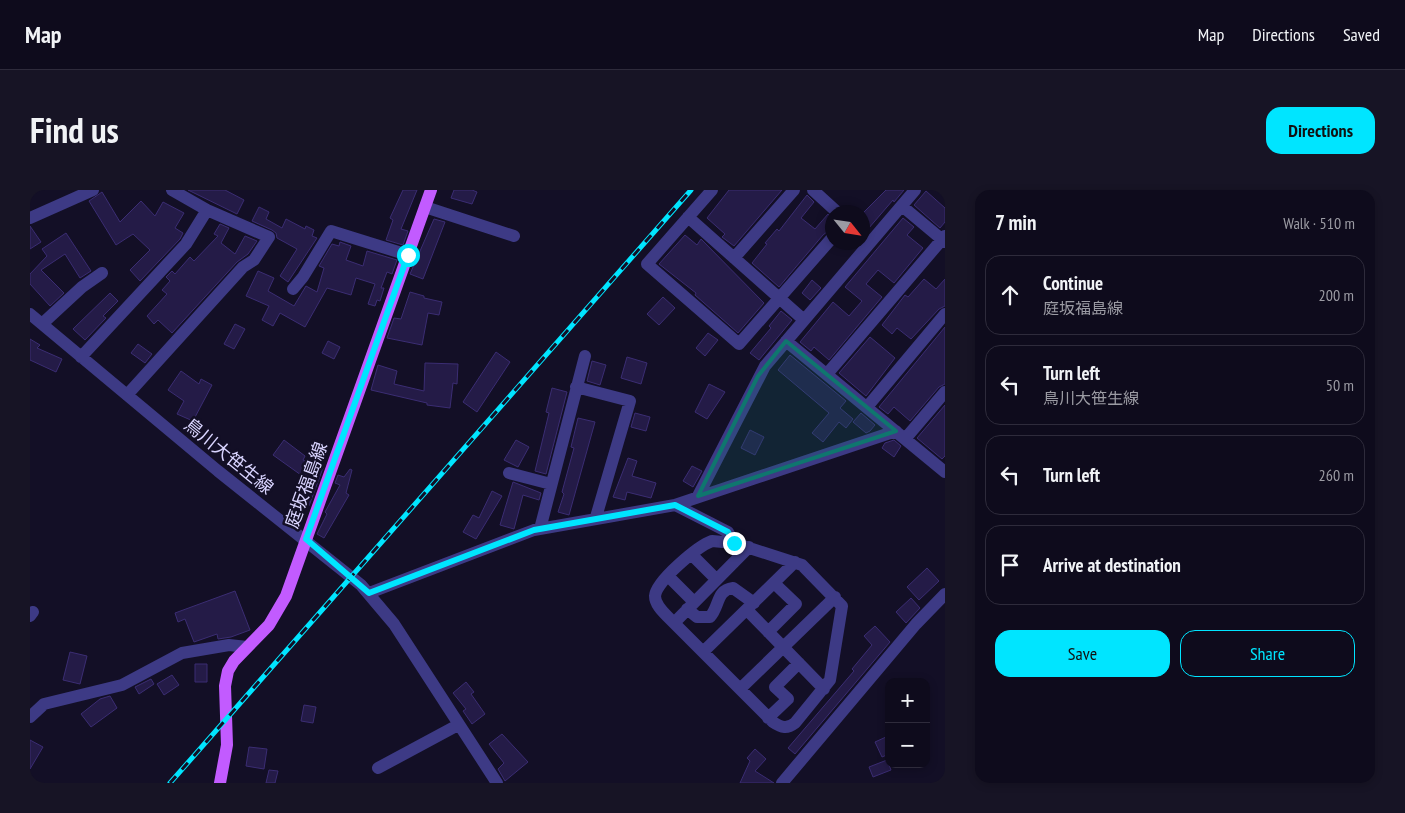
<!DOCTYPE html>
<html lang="en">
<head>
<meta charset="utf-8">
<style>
  body { margin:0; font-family:"PT Sans Narrow","Noto Sans JP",sans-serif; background:#171425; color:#f1f3f6 }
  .controls { position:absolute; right:15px; bottom:15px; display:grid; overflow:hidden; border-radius:10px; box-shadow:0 2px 8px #0003 }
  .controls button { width:45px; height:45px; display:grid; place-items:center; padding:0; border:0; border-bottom:1px solid #2e2b3b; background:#0e0b1c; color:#f1f3f6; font:25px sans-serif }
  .compass { position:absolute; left:795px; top:15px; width:45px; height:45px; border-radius:50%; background:#0e0b1c; box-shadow:0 2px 8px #0003; rotate:120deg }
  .stop { position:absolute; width:15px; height:15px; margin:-11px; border:4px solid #00e5ff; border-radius:50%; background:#fff }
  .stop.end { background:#00e5ff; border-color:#fff; box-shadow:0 1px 5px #0008 }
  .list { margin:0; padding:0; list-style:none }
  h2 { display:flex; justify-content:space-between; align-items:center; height:65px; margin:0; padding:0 20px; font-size:21px }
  h2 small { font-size:16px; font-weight:400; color:#9b9ba3 }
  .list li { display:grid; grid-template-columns:32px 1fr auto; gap:15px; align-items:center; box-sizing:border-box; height:80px; margin:0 10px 10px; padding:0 10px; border:1px solid #2e2b3b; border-radius:15px }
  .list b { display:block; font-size:19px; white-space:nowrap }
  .list p { margin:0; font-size:16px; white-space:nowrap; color:#9b9ba3 }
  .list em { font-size:16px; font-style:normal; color:#9b9ba3 }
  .actions { display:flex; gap:10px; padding:15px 20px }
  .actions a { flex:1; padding:11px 0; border:1px solid #00e5ff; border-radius:15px; text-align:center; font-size:18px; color:#00e5ff }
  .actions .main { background:#00e5ff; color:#111 }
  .icon { flex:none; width:28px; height:28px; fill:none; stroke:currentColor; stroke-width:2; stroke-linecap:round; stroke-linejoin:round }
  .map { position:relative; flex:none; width:915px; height:593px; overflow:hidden; border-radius:15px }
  header { display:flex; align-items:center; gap:30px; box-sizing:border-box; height:70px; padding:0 25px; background:#0e0b1c; border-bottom:1px solid #2e2b3b }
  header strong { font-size:24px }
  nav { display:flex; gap:28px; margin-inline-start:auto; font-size:18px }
  .intro { display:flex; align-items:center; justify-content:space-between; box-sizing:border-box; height:120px; padding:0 30px }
  h1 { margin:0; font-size:35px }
  .button { padding:12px 22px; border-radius:15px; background:#00e5ff; color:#111; font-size:18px; font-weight:700 }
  main { display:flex; gap:30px; padding:0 30px }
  aside { flex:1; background:#0e0b1c; border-radius:15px; box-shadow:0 2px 8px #0003 }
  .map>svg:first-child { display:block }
</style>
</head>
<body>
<header>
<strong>Map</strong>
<nav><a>Map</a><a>Directions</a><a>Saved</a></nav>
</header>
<div class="intro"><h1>Find us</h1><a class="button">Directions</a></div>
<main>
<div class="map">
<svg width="915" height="593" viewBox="0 0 915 593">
  <rect width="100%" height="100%" fill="#130f26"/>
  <path fill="#241b47" stroke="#3b2d73" d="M158 0H195L214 10 207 24Z
    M373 0H387L371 39 378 41 373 55 356 50 363 30 360 28Z
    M424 0H442L447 2 442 14 421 8Z
    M699 0H752L704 56 692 47 695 44 677 28Z
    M856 0H874L864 12 863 10 832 46V24Z
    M896 1 915 18V32L910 38 884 15Z
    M72 2 90 32 111 11 125 26 133 12 154 23 145 38 153 43 150 49 110 91 100 80 120 60 103 44 86 55 59 11Z
    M777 5 784 12 771 28 785 39 798 24 802 29V38L793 45 749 97 722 73 737 54 735 53 747 39 749 41Z
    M229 17 239 22 236 29 252 38 256 29 275 39 276 36 284 40 282 46 287 48 258 92 250 86 267 59 247 48 246 43 242 40 222 31Z
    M873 28 884 37 877 45 893 58 864 93 848 80 836 94 852 107 799 170 784 157 781 161 770 152 803 112 819 126 832 111 815 97Z
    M404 29 415 32 393 89 380 84Z
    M190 34 199 38 191 53 205 64 215 46 227 51 218 64 207 72 142 143 128 130 124 134 117 126 137 104 132 100 140 91 136 87 142 81 145 84 160 67 164 71 188 46 184 44Z
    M0 36 11 52 0 59Z
    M36 43 61 81 50 88 35 64 11 80 34 103 20 116 0 94V84L17 66 12 59Z
    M655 45 667 55 671 49 734 113 708 143 665 105 666 103 629 74Z
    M310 52 321 56 316 70 333 76 337 61 367 70 362 84 357 82 351 98H354L350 111 347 110 345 116 338 114 345 94 326 88 321 105 297 98 275 137 250 123 243 136 232 130 239 116 216 106 228 81 244 88 238 101 264 116 276 96 287 102 294 78 289 76 302 54 309 56Z
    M894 89 906 99 915 89V116L909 119 881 149 867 138 862 144 852 135 875 105 878 107Z
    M782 90 791 98 780 110 772 103Z
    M380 102 394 106V108L412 112 409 125 398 123 392 155 357 148 364 128 371 129Z
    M80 103 88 111 73 126 76 128 55 150 43 139Z
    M633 107 645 118 629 135 617 124Z
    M751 121 762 130 729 170 720 163 741 138 739 136Z
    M205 134 215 139 204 159 194 154Z
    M915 137V194L909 197 880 231 864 217 858 224 849 217Z
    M678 143 688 150 675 166 666 158Z
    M840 147 865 168 836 206 809 183Z
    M0 149 10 155 7 158 32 169 26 182 0 170Z
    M298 151 310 157 304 169 292 163Z
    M108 154 122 164 115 173 101 163Z
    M466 162 480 172 447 222 433 212Z
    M760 165 816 211 810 218 823 229 816 238 809 232 793 252 782 243 799 223 748 180Z
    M597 167 617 173 611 194 591 188Z
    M562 171 576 175 570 195 557 191Z
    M395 173 428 174 427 194 423 193 420 218 397 215V213L341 200 348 175 367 181 364 194 394 201Z
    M151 181 169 194 171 189 182 195 163 231 147 224 154 211 138 200Z
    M679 194 695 202 677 229 665 222Z
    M522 198 537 202 516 284 505 281 519 223 516 222Z
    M915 215V266L912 269 887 248Z
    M605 223 620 227 616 241 601 237Z
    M831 223 845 235 840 241 836 243 823 232Z
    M548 228 565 232 539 325 528 322 534 304 532 302 544 258 541 257Z
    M720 240 734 247 725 265 711 258Z
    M254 250 275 266 273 270 293 278 279 316 262 310 271 285 243 265Z
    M486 250 499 257 488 277 474 270Z
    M864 250 871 256 864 267 852 258 855 253Z
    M598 268 607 271 602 286 626 293 621 308 597 302 595 310 583 307Z
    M662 276 672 281 663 297 653 291Z
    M320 279 322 280 316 303 319 305 294 348 287 344 297 324 295 322 310 295 305 293 308 285 314 287Z
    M483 292 511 303 509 310 493 305 484 339 470 335Z
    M462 301 472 306 446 349 433 342 443 325 449 328Z
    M897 378 909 391 889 410 877 397Z
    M205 401 220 440 201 447 188 449 187 444 164 452 155 429 148 432 145 423Z
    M881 408 890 418 876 433 866 422Z
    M845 436 860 452 765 564 758 558 824 481 822 479 842 455 834 446Z
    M40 462 57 466 50 494 33 490Z
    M165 474H177V492H165Z
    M142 485 149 495 134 505 127 494Z
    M121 489 124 494 109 504 105 497Z
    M436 492 444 502 441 504 455 524 442 534 433 521 436 519 423 503Z
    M80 506 87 518 61 537 51 524 70 509Z
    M274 515 286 517 283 533 271 531Z
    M472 544 498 572 475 591 468 579 474 573 459 554Z
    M856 547 859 564 852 567 845 552Z
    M0 550 13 557 0 579Z
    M219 557 237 559 234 579 216 576Z
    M725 559 736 569 725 581 744 593H710L720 571 717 568Z
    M857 570 861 580 843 587 839 577Z
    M239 580 248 581 245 593H236Z"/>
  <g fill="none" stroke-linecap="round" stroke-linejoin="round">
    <path stroke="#3d3a85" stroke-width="12" d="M142 0 177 20
      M682 0 617 74 709 154 802 48
      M783 0 807 22
      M872 16 915 52
      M395 17 484 46
      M658 27 774 130
      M0 28 63 0
      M704 68 764 0
      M263 99 273 87 301 41 378 65
      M0 124 188 281 331 395 364 434 467 593
      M12 134 52 97 72 83
      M756 151 915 282
      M51 167 156 54 177 20 239 47 224 70 213 77 97 205
      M797 184 915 46
      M546 197 600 211 566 327
      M837 217 915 124
      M875 249 915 202
      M479 283 521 294
      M668 306 735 176 885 0
      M645 315 698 342 704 353
      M510 339 555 166
      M682 351 704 353 772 375 812 416 800 490 765 533C757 539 752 538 743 532L637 426C632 421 625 414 625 406 626 391 668 356 682 351Z
      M661 364 686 389
      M638 386 664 412
      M339 403 504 340 645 315 866 241
      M657 419 667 427H680C690 416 686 400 703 398L724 413
      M717 420 794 499
      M0 426 3 422
      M644 433 719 357
      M738 442 766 414 744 393
      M673 462 765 372
      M710 499 805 407
      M0 527 14 514 92 495 152 463 199 455 217 457
      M738 528 758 509 745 497 769 473
      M348 578 428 535
      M752 593 886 434 915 404"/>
    <path stroke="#c25bff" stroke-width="12" d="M190 593 197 555 195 496 198 481 204 471 239 435 256 406 401 0"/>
    <defs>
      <path id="rail" d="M140 593 661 0"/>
    </defs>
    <use href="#rail" stroke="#00e5ff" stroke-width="5"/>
    <use href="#rail" stroke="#130f26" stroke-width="3" stroke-dasharray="9" stroke-linecap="butt"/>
  </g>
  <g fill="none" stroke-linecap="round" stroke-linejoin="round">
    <path stroke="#00e5ff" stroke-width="6" d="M378 65 276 349 339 403 504 340 645 315 698 342 704 353"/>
  </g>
  <path fill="#0f766e" fill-opacity="0.2" stroke="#0f766e" stroke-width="4" stroke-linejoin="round" d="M756 151 866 241 668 306 728 186Z"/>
  <g text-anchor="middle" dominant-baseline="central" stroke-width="5" stroke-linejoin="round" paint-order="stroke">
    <g font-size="18" fill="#d9d4ff" stroke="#130f26">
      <text transform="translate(199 266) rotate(39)">鳥川大笹生線</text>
      <text transform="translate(276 295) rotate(-70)">庭坂福島線</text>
    </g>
  </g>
</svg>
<div class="controls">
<button>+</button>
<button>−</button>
</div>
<svg class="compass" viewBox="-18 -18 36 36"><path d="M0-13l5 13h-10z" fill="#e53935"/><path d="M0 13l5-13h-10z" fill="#9b9ba3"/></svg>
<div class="stop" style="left:378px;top:65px"></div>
<div class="stop end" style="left:704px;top:353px"></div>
</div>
<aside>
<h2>7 min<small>Walk · 510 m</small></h2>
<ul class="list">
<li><svg class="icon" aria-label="ahead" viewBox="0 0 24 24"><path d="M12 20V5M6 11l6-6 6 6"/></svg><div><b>Continue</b><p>庭坂福島線</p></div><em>200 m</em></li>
<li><svg class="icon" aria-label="left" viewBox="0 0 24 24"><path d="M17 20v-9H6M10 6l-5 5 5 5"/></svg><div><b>Turn left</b><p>鳥川大笹生線</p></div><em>50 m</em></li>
<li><svg class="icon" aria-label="left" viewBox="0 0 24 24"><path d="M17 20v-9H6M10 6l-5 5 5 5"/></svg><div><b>Turn left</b></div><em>260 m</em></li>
<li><svg class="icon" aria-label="arrive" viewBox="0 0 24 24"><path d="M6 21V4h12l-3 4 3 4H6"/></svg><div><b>Arrive at destination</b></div></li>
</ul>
<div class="actions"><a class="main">Save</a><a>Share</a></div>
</aside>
</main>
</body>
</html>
